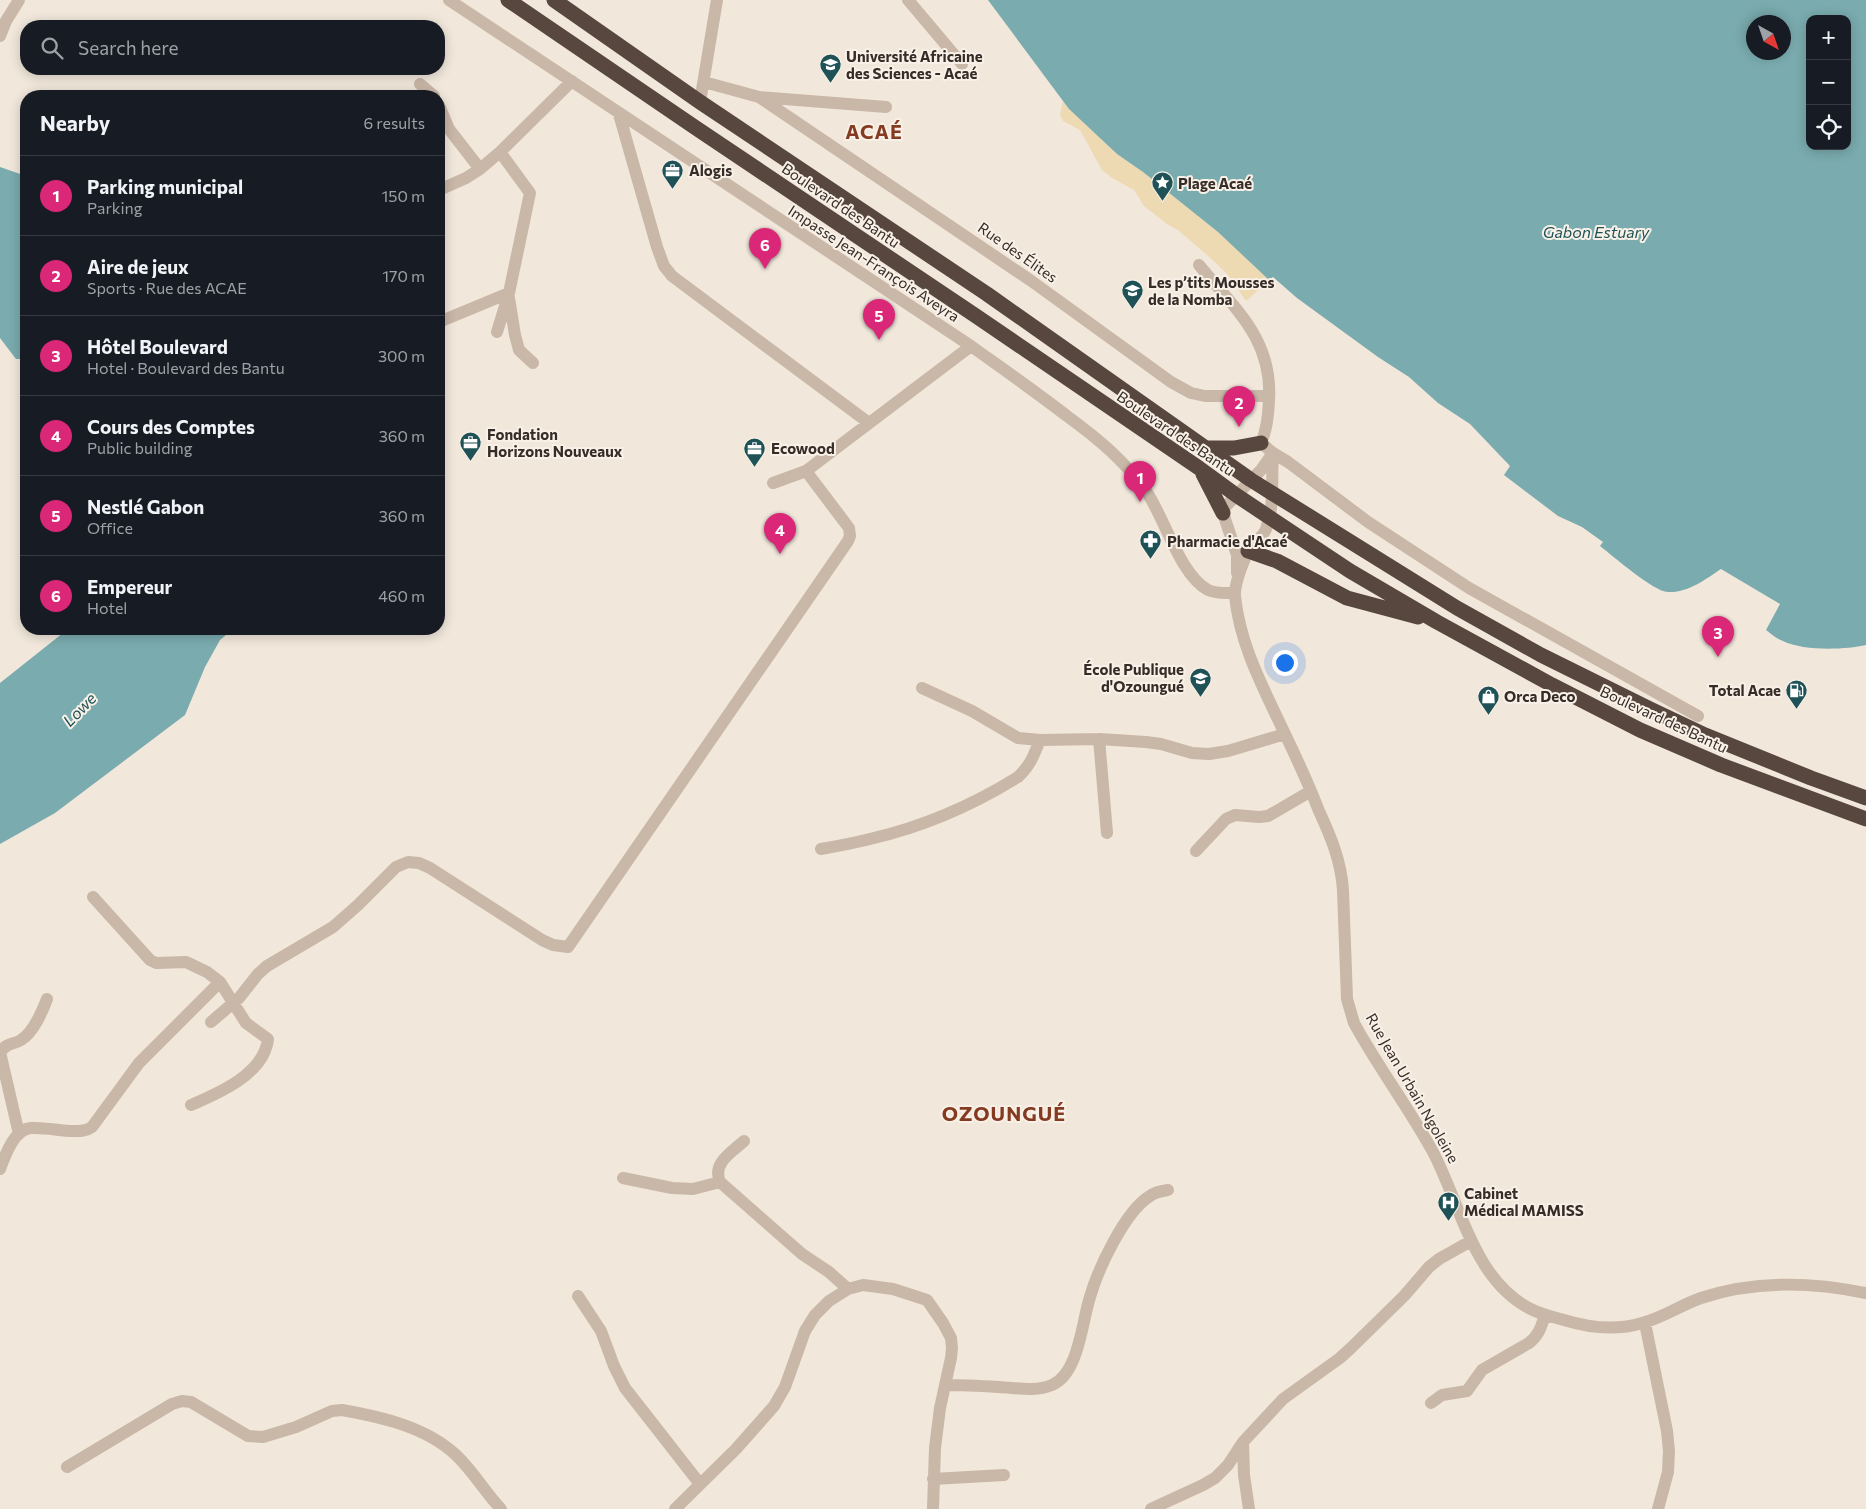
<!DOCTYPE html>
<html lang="en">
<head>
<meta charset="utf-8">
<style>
  body { margin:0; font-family:Commissioner,sans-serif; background:#242831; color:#f1f3f6 }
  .controls { position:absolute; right:15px; top:15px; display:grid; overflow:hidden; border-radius:10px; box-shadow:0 2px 12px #0003 }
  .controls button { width:45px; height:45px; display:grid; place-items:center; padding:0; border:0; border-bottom:1px solid #363941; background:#171b24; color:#f1f3f6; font:25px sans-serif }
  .compass { position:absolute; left:1746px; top:15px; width:45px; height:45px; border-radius:50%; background:#171b24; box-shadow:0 2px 12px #0003; rotate:140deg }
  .you { position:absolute; left:1284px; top:662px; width:18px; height:18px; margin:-12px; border:4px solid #fff; border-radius:50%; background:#1a73e8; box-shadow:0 0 0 8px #1a73e833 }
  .badge { display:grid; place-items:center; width:32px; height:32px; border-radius:50%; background:#db2777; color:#fff; font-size:16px; font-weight:700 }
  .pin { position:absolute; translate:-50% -41px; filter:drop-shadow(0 1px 2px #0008) }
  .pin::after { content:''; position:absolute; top:26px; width:18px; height:15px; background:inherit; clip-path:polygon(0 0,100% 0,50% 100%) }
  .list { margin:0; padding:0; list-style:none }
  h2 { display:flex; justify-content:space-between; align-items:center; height:65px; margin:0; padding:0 20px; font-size:21px }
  h2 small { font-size:16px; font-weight:400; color:#9ea1a6 }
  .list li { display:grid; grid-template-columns:32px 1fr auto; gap:15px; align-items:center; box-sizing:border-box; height:80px; padding:0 20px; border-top:1px solid #363941 }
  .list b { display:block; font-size:19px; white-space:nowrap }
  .list p { margin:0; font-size:16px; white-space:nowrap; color:#9ea1a6 }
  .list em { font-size:16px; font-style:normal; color:#9ea1a6 }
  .icon { flex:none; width:28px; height:28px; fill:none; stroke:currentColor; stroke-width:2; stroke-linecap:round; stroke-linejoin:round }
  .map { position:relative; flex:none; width:1866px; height:1509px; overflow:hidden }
  .search { position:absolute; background:#171b24; box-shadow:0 2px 12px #0003; left:20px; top:20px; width:425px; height:55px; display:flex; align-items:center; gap:12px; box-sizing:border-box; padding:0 18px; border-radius:20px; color:#9ea1a6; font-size:19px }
  .panel { position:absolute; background:#171b24; box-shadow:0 2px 12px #0003; left:20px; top:90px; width:425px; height:545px; border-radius:20px }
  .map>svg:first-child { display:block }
</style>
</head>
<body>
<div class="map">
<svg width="1866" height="1509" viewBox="0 0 1866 1509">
  <rect width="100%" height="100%" fill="#f1e7db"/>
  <path fill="#edd9b2" d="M1063 101 1069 109 1117 154 1143 172 1218 232 1269 280 1246 301 1228 275 1214 261 1178 230 1167 224 1144 206 1134 190 1112 178 1102 170 1080 130 1063 121 1060 115Z"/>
  <path fill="#7aabae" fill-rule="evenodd" d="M988 0H1866V645C1844 650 1803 651 1783 641 1777 639 1771 634 1766 630L1780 604 1721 569C1706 579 1688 593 1668 592 1654 592 1613 556 1600 546L1603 542 1582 527 1558 516 1504 475 1510 466 1470 424 1438 403 1409 377 1378 357 1297 298 1273 277 1269 280 1218 232 1143 172 1117 154 1069 109ZM1810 19H1847V146H1810ZM1784 22V52H1754V22Z
    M0 167 26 176V359H16L0 338Z
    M68 629H233L220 640 205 667 185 715 55 813 0 844V683Z"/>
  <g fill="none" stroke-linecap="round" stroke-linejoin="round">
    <path stroke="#c9b7a7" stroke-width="12" d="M449 0 971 346C1003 369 1036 392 1067 416 1097 438 1124 460 1146 491 1165 518 1179 574 1208 590 1216 594 1226 593 1234 593
      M908 0 962 64
      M0 36 6 21 19 0
      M704 82 759 97 886 107
      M420 84 434 96
      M759 97 1030 280 1171 382 1191 393 1205 396H1269
      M700 102 717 0
      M439 105 449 129 480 169
      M619 114 657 247 664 266 672 276 869 423
      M439 190 466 178 480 169 500 152 572 81
      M1199 265C1235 309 1273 339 1269 401 1268 416 1267 429 1261 443L1273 453 1288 462 1368 522 1469 588 1698 716
      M509 298 515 335 519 350 533 363
      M439 322 509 293
      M497 332 509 293 530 193 500 152
      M1273 453C1271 478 1275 505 1266 529 1263 537 1257 539 1252 546 1245 554 1234 585 1235 596 1240 646 1264 689 1285 734 1297 759 1309 785 1319 811 1331 837 1341 861 1343 890L1347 999 1354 1023C1378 1067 1409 1108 1433 1152 1461 1205 1474 1284 1535 1311 1544 1315 1554 1317 1564 1320 1590 1328 1616 1331 1642 1323 1662 1318 1681 1305 1701 1298 1755 1280 1812 1282 1866 1293
      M773 483 806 471 971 346
      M1237 573V555L1223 513 1224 508 1261 470 1273 453
      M922 688 972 711 1018 738 1040 740 1099 739 1146 742 1161 744 1192 753 1209 754 1228 751 1285 734
      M1099 739 1107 833
      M821 849C838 846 854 843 870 839 922 827 973 805 1018 777 1030 766 1034 755 1040 740
      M1196 851 1226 819 1235 815 1259 817 1268 816 1311 791
      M93 897 150 960 156 963 186 962 207 972 220 982 246 1023 268 1039C264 1074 219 1093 191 1105
      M211 1022 239 998 258 974 267 966 333 927 358 905 396 867 408 862 419 863 430 868 542 940 553 945 568 947 848 541 850 536 849 528 806 471
      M19 1134 0 1052C8 1042 13 1045 21 1040 34 1032 42 1012 47 999
      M744 1141C731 1153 712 1163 720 1182L802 1254 829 1272 848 1289
      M0 1169C5 1156 14 1129 31 1128 45 1127 60 1131 74 1131 81 1131 86 1131 92 1127L139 1063 220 982
      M623 1178 672 1188 693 1189 720 1182
      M578 1296 601 1331 614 1366 625 1388 700 1484
      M1645 1323 1667 1431 1669 1451 1668 1472 1658 1509
      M946 1385C964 1385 982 1386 999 1387 1018 1388 1035 1392 1052 1385 1079 1374 1082 1321 1090 1297 1098 1269 1125 1211 1150 1196 1155 1192 1161 1191 1168 1190
      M1431 1403 1442 1395 1467 1391 1482 1370 1529 1343C1539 1335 1541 1327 1545 1315
      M1243 1442 1244 1475 1249 1509
      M67 1467 172 1404 182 1401 191 1402 248 1436 263 1437 296 1427 332 1411 342 1410C382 1417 426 1427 456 1455 473 1471 485 1492 501 1509
      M933 1479 1004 1475
      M675 1509 736 1449 774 1406 785 1387 805 1331 815 1315 829 1301 848 1289 863 1285 893 1289 927 1300 943 1323 951 1338 952 1348 951 1358 940 1408 935 1448 933 1509
      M1151 1509 1203 1485 1215 1478 1228 1465 1243 1442 1283 1399 1340 1358 1352 1347 1404 1296 1429 1267 1439 1259 1471 1241"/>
    <path stroke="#57473f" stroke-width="15" d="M508 0 696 128 976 316 1199 468 1236 495 1350 571 1437 622 1552 685 1640 730 1721 765 1866 819
      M554 0 700 102 987 294 1251 480 1457 608 1541 655 1650 709 1705 735 1811 778 1866 798
      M1206 448H1234L1261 443
      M1203 474 1223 513
      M1248 551 1277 561 1347 598 1418 617"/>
  </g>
  <defs>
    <symbol id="university-pin" viewBox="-11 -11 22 30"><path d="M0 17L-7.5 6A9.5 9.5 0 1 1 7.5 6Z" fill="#1e5257" stroke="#f9f1e7"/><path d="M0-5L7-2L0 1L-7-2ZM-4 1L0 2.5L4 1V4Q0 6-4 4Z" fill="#fff"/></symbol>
    <symbol id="office-pin" viewBox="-11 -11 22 30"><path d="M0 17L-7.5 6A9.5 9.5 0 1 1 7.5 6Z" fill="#1e5257" stroke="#f9f1e7"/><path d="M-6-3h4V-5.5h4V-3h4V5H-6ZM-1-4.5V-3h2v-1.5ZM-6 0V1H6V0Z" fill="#fff"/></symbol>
    <symbol id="sight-pin" viewBox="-11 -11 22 30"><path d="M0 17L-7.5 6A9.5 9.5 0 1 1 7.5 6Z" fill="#1e5257" stroke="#f9f1e7"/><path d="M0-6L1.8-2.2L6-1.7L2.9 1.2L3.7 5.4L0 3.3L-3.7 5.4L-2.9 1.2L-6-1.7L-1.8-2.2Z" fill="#fff"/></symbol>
    <symbol id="school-pin" viewBox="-11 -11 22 30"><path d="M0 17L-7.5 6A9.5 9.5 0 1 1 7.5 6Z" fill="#1e5257" stroke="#f9f1e7"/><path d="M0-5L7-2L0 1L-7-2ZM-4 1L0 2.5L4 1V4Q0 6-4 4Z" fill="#fff"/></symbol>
    <symbol id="pharmacy-pin" viewBox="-11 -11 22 30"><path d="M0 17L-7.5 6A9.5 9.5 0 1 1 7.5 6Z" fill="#1e5257" stroke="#f9f1e7"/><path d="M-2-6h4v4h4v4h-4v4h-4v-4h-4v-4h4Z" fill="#fff"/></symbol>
    <symbol id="fuel-pin" viewBox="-11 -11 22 30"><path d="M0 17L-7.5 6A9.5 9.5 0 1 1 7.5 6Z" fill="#1e5257" stroke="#f9f1e7"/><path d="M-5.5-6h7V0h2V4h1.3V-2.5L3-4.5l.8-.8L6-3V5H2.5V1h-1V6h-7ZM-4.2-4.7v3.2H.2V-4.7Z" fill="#fff"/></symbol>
    <symbol id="shop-pin" viewBox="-11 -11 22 30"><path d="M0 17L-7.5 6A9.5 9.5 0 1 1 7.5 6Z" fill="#1e5257" stroke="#f9f1e7"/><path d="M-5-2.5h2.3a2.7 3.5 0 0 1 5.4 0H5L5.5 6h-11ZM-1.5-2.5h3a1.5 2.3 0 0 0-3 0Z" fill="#fff"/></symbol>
    <symbol id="hospital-pin" viewBox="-11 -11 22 30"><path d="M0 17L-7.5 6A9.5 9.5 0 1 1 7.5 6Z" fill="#1e5257" stroke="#f9f1e7"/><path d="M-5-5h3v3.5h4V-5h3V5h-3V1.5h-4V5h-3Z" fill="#fff"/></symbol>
  </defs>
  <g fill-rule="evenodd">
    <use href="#university-pin" x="818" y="52" width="25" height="34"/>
    <use href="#office-pin" x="660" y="158" width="25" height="34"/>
    <use href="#sight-pin" x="1150" y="170" width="25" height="34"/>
    <use href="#school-pin" x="1120" y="278" width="25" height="34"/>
    <use href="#office-pin" x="458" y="430" width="25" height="34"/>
    <use href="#office-pin" x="742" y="436" width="25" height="34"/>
    <use href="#pharmacy-pin" x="1138" y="528" width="25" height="34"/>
    <use href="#school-pin" x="1188" y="666" width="25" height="34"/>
    <use href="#fuel-pin" x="1784" y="678" width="25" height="34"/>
    <use href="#shop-pin" x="1476" y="684" width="25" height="34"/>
    <use href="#hospital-pin" x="1436" y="1190" width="25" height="34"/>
  </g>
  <g text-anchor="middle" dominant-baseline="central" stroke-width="4" stroke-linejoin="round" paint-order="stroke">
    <g font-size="15" font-weight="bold" fill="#362c28" stroke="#f9f1e7" text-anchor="start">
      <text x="846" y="56">Université Africaine<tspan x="846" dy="17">des Sciences - Acaé</tspan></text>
      <text x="689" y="170">Alogis</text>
      <text x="1178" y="183">Plage Acaé</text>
      <text x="1148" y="282">Les p’tits Mousses<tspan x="1148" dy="17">de la Nomba</tspan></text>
      <text x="487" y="434">Fondation<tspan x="487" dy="17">Horizons Nouveaux</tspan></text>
      <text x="771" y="448">Ecowood</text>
      <text x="1167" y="541">Pharmacie d'Acaé</text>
      <text x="1184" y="669" text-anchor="end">École Publique<tspan x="1184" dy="17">d'Ozoungué</tspan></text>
      <text x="1781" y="690" text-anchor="end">Total Acae</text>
      <text x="1504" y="696">Orca Deco</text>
      <text x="1464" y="1193">Cabinet<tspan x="1464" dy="17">Médical MAMISS</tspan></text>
    </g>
    <g font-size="15" fill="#362c28" stroke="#f9f1e7">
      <text transform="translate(841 205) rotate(34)">Boulevard des Bantu</text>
      <text transform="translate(1018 252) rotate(35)">Rue des Élites</text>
      <text transform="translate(874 263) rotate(33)">Impasse Jean-François Aveyra</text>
      <text transform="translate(1176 433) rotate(34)">Boulevard des Bantu</text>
      <text transform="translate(1664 719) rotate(25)">Boulevard des Bantu</text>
      <text transform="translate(1413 1088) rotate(60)">Rue Jean Urbain Ngoleine</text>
    </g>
    <g font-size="16" font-style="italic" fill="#1e5257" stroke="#f9f1e7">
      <text x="1596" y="231">Gabon Estuary</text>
      <text transform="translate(79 709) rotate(-46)">Lowe</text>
    </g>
    <g font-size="20" font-weight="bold" letter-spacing="1" fill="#843b22" stroke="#f9f1e7">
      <text x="874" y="131">ACAÉ</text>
      <text x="1004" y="1113">OZOUNGUÉ</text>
    </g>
  </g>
</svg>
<div class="controls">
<button>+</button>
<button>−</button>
<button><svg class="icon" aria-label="locate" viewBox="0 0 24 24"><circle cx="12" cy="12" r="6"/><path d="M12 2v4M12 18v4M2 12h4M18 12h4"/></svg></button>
</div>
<svg class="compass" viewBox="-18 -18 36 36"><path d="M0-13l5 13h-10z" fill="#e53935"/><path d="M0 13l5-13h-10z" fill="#9ea1a6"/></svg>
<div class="you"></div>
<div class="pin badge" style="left:1140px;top:502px">1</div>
<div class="pin badge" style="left:1239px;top:427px">2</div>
<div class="pin badge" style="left:1718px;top:657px">3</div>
<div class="pin badge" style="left:780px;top:554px">4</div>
<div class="pin badge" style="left:879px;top:340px">5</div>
<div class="pin badge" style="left:765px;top:269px">6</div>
<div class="search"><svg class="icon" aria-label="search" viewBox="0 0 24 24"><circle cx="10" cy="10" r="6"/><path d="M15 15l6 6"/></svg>Search here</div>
<section class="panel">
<h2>Nearby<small>6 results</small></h2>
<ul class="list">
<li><span class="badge">1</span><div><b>Parking municipal</b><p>Parking</p></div><em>150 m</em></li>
<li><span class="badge">2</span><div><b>Aire de jeux</b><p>Sports · Rue des ACAE</p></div><em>170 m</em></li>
<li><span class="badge">3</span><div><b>Hôtel Boulevard</b><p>Hotel · Boulevard des Bantu</p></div><em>300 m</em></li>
<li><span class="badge">4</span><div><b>Cours des Comptes</b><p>Public building</p></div><em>360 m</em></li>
<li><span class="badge">5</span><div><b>Nestlé Gabon</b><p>Office</p></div><em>360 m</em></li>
<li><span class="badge">6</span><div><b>Empereur</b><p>Hotel</p></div><em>460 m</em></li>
</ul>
</section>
</div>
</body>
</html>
